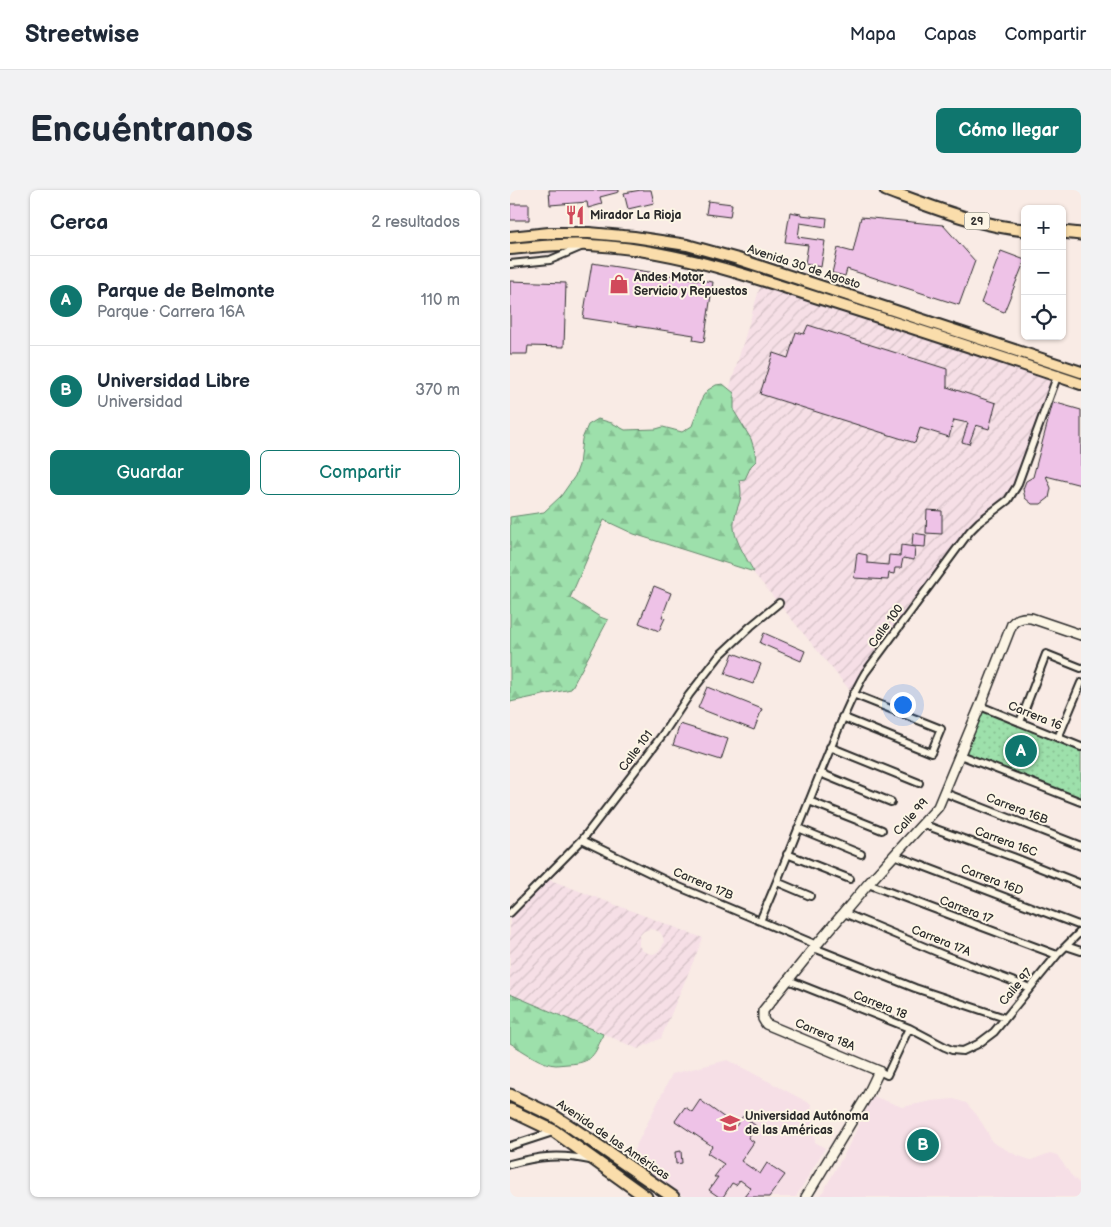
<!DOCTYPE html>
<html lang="es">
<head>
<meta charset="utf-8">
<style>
  body { margin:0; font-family:"Balsamiq Sans",sans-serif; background:#f2f2f3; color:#1f2937 }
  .controls { position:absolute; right:15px; top:15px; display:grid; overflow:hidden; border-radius:8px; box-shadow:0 1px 4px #0004 }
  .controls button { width:45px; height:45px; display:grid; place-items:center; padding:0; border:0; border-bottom:1px solid #e0e1e3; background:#fff; color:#1f2937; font:25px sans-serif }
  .you { position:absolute; left:392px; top:514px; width:18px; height:18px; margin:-12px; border:4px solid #fff; border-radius:50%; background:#1a73e8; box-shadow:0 0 0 8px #1a73e833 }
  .badge { display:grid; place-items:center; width:32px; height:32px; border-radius:50%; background:#0f766e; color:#fff; font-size:16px; font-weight:700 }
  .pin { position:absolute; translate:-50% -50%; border:2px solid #fff; box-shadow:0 1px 5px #0006 }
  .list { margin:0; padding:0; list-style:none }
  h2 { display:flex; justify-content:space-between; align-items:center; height:65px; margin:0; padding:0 20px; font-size:21px }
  h2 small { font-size:16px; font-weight:400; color:#747a83 }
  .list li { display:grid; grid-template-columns:32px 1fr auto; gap:15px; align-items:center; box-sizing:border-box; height:90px; padding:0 20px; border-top:1px solid #e0e1e3 }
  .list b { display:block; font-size:19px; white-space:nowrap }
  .list p { margin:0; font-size:16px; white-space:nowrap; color:#747a83 }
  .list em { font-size:16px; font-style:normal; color:#747a83 }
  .actions { display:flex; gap:10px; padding:15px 20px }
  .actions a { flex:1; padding:11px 0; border:1px solid #0f766e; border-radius:8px; text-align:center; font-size:18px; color:#0f766e }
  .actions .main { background:#0f766e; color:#fff }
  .icon { flex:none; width:28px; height:28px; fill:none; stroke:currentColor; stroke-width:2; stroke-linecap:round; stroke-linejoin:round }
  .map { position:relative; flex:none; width:571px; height:1007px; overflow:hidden; border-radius:8px }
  header { display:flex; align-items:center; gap:30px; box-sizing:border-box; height:70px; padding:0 25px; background:#fff; border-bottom:1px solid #e0e1e3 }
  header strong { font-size:24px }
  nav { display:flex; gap:28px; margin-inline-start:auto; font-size:18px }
  .intro { display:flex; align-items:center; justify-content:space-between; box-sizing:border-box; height:120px; padding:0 30px }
  h1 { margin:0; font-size:35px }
  .button { padding:12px 22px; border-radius:8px; background:#0f766e; color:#fff; font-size:18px; font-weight:700 }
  main { display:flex; gap:30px; padding:0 30px }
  aside { flex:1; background:#fff; border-radius:8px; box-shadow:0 1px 4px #0004 }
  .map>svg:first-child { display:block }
</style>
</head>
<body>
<header>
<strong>Streetwise</strong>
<nav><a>Mapa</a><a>Capas</a><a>Compartir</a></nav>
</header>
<div class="intro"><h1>Encuéntranos</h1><a class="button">Cómo llegar</a></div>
<main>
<aside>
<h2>Cerca<small>2 resultados</small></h2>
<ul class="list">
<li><span class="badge">A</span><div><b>Parque de Belmonte</b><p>Parque · Carrera 16A</p></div><em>110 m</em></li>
<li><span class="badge">B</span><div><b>Universidad Libre</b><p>Universidad</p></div><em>370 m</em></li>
</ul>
<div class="actions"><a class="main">Guardar</a><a>Compartir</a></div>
</aside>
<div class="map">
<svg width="571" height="1007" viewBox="0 0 571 1007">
  <defs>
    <pattern id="industrial-furrows" width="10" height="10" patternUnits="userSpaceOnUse" patternTransform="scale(1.25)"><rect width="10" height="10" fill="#f6dfe6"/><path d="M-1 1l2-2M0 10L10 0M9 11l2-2" fill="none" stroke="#d3c0c5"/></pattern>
    <pattern id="forest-firs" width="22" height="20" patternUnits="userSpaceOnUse" patternTransform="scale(1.25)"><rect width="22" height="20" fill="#9de0ab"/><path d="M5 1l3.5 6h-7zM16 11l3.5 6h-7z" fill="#87c093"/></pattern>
    <pattern id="park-dots" width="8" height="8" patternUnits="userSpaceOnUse" patternTransform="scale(1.25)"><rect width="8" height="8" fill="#9de0ab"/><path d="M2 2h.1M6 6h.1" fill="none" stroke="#87c093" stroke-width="1.8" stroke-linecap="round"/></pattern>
  </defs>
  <rect width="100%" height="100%" fill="#f9ebe5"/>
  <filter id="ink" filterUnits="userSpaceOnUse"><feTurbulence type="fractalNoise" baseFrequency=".02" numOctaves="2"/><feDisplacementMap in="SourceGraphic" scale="10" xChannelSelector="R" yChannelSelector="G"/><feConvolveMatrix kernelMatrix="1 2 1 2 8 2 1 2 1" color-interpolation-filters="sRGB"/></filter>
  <g filter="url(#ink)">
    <path fill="#f6dfe6" d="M218 870 301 914 305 952 315 958 286 1007H174L119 970 162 884Z
      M363 906 392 917 422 911 444 909 456 913 466 924 477 941 482 952 506 965 521 970 540 963 547 965 561 985 571 995V1007H310L336 961Z"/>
    <path fill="url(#industrial-furrows)" fill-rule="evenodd" d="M252 90 547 186 498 310 469 332 343 504 164 286 211 227Z
      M35 688 193 748 151 848 128 859 101 847 0 804V723ZM140 739 145 740 150 742 153 747 154 752 152 757 148 762 143 764 138 763 133 761 129 756V750L130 745 134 741Z"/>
    <path fill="url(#forest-firs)" stroke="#64866b" d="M213 194 224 203V221L241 249 245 262 246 271 241 276 235 289 229 290C235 311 226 314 224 332 222 347 237 369 244 382L124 344 94 330 60 408 90 427 98 430 61 499 0 512V327L34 322 51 306 65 286 69 275 72 249 78 235 88 229 102 233 115 240 146 239 153 237 172 242 182 236 193 206 198 200 206 195Z
      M0 804 93 844C85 865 82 873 58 874 54 874 50 875 46 875 32 875 12 860 0 853Z"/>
    <path fill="url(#park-dots)" stroke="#64866b" d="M470 516 571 557V612L450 565Z"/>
    <path fill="#eec2e7" stroke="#2b2b2b" d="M39 0H109V2L90 7 92 14 78 18 77 12 40 15Z
      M131 0H141L144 13 118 19 114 3Z
      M198 11 222 14 220 27 196 24Z
      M0 14H19V30H0Z
      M280 22 291 24V25L317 28 316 37 290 33 288 47 315 51 311 77 295 74 298 55 275 52Z
      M351 27 433 35 465 71 449 115 337 79 335 86 322 83 328 58 343 62Z
      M491 61 515 70 494 122 471 113Z
      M82 73 203 92 194 152 183 150 184 145 73 128Z
      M0 91 56 93 54 157 18 156 17 164H0Z
      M298 135 437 179V197L486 213 479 239 466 235 459 254 452 252 458 233 444 230 439 247 410 238 405 253 250 204 263 163 278 168 286 142 294 144Z
      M543 212 571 220V295L536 286 541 298 539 308 531 314H522L515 308 513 299 516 291 523 287Z
      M417 320 432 321V344L416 343Z
      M403 343 416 345 415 357 402 356Z
      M391 355 405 357 404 370 393 368 391 378H385L384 384 379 383 378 390 344 388 347 363 357 365V373L378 375 379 365 390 366Z
      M144 396 161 403 152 427 155 428 149 441 129 433Z
      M254 443 295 461 291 471 250 453Z
      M223 463 251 474 243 494 215 484Z
      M197 497 252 519 244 540 188 518Z
      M170 534 218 549 211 570 163 555Z
      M190 910 226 936 233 926 246 936 238 948 244 952 231 971 250 984 257 973 275 985 259 1007H234L241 998 230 990 226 995 222 993 213 1007H209L199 1000 208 987H204L214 974 197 963 202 956 165 931 175 917 182 922Z
      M171 961 172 973 166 974 165 962Z"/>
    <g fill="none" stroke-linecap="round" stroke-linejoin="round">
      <defs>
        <path id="minor" d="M0 74 40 70 73 56
          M470 516 571 557
          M332 527 421 563 431 539 343 504
          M510 532 536 464 571 478
          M548 548 571 493
          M320 557 409 593
          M450 565 571 612
          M310 583 381 612
          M435 603 571 656
          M299 611 372 640
          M412 634 503 667 571 694
          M288 638 351 664
          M72 650 167 696 307 755
          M277 664 340 689
          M384 665 571 736
          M267 692 300 706
          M358 694 547 765
          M0 723 72 650 135 568 153 544 179 505 210 465 241 436 269 413
          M334 723 434 765 520 798
          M250 731C273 679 293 626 314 574 327 543 338 512 355 483L460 341 469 332 498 310 507 296 548 184
          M556 756 571 761
          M304 758 405 798 495 828
          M278 790 399 838 435 857 442 860 453 861 468 854 484 842 547 765 571 741
          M369 881 377 885 399 838
          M0 956 43 942
          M0 974C29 966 50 964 80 970"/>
        <path id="tertiary" d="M296 1007 358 904 369 881 256 834 253 829V821L304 758 358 694 428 617 470 516 502 434C507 428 513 427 521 428L571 445"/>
        <path id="primary" d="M0 47 39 43H79L124 47 177 55 228 69 571 182
          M0 59C26 57 53 53 79 55 166 59 248 89 330 115 410 140 491 167 571 194"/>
        <path id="trunk" d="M376 0C422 17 466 35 515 40
          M552 42 571 44
          M0 905 44 926 61 937 163 1007
          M0 920 44 941 136 1007"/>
      </defs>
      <use href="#minor" stroke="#2b2b2b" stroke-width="10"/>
      <use href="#tertiary" stroke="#2b2b2b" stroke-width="12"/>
      <use href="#primary" stroke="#2b2b2b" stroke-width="14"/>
      <use href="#trunk" stroke="#2b2b2b" stroke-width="15"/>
      <use href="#minor" stroke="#fcf5e5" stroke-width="6"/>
      <use href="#tertiary" stroke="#fcf5e5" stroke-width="9"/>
      <use href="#primary" stroke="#faddab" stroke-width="10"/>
      <use href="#trunk" stroke="#faddab" stroke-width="11"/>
    </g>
  </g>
  <defs>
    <symbol id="restaurant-bare" viewBox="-9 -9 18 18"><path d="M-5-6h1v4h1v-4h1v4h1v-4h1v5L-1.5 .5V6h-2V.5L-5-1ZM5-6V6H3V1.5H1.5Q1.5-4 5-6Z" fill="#d1495b" stroke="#fcf5e5" stroke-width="2.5" paint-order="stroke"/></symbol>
    <symbol id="shop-bare" viewBox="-9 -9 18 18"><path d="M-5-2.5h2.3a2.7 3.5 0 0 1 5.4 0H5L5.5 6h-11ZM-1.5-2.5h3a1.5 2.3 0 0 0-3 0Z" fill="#d1495b" stroke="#fcf5e5" stroke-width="2.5" paint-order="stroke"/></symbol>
    <symbol id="university-bare" viewBox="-9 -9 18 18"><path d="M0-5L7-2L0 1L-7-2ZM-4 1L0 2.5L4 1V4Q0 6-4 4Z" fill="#d1495b" stroke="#fcf5e5" stroke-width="2.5" paint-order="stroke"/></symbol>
  </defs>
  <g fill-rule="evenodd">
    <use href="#restaurant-bare" x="51" y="11" width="28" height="28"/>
    <use href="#shop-bare" x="95" y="80" width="28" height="28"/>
    <use href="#university-bare" x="206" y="919" width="28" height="28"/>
  </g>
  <g text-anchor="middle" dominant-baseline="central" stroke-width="4" stroke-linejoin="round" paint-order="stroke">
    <rect fill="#fcf5e5" stroke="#6a6863" stroke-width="1" x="454.5" y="22.5" width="25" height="17" rx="4"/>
    <g font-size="11" font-weight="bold" fill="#2b2b2b">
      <text x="467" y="31">29</text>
    </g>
    <g font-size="12" font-weight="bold" fill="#2b2b2b" stroke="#fcf5e5" text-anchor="start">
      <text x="80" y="25">Mirador La Rioja</text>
      <text x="124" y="87">Andes Motor,<tspan x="124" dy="14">Servicio y Repuestos</tspan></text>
      <text x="235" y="926">Universidad Autónoma<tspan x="235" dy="14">de las Américas</tspan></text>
    </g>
    <g font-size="12" fill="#2b2b2b" stroke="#fcf5e5">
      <text transform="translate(294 77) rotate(18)">Avenida 30 de Agosto</text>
      <text transform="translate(376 436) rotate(-54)">Calle 100</text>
      <text transform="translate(525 526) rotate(22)">Carrera 16</text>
      <text transform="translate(126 561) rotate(-53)">Calle 101</text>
      <text transform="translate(507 619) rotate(21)">Carrera 16B</text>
      <text transform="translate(401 627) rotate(-48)">Calle 99</text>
      <text transform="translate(496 652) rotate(20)">Carrera 16C</text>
      <text transform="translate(482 690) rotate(21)">Carrera 16D</text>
      <text transform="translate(193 694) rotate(23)">Carrera 17B</text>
      <text transform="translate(456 720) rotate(21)">Carrera 17</text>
      <text transform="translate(431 751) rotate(22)">Carrera 17A</text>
      <text transform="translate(506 797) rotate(-50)">Calle 97</text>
      <text transform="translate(370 815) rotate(22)">Carrera 18</text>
      <text transform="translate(315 845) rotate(23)">Carrera 18A</text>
      <text transform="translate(103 950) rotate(34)">Avenida de las Américas</text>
    </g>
  </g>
</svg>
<div class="controls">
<button>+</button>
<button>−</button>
<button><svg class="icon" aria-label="locate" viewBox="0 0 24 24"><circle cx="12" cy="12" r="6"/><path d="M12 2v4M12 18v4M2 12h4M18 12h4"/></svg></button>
</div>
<div class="you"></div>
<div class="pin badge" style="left:511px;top:561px">A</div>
<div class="pin badge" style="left:413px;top:955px">B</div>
</div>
</main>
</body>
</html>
